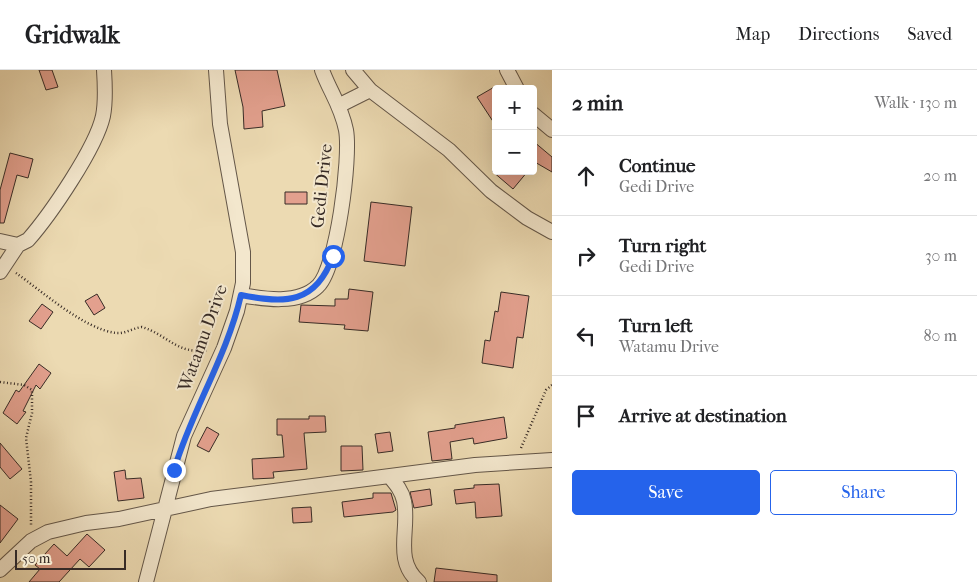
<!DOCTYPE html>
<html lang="en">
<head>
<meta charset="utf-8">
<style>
  body { margin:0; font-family:"IM FELL French Canon",serif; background:#f6f6f6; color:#202124 }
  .controls { position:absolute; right:15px; top:15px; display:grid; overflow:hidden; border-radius:5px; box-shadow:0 5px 20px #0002 }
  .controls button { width:45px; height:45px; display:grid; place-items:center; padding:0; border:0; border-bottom:1px solid #e0e0e0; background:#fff; color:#202124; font:25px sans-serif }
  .scale { position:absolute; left:15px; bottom:12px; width:111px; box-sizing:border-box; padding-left:5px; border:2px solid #372b26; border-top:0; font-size:14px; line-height:18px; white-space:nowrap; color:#372b26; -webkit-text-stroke:4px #f3e7cd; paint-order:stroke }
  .stop { position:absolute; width:15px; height:15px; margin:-11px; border:4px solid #2563eb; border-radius:50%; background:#fff }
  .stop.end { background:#2563eb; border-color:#fff; box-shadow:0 1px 5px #0008 }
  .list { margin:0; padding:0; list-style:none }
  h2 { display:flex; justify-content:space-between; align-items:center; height:65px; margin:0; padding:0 20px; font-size:21px }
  h2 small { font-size:16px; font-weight:400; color:#757577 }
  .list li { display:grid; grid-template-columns:32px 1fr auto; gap:15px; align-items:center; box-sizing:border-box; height:80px; padding:0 20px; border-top:1px solid #e0e0e0 }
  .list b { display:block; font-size:19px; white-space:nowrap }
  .list p { margin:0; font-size:16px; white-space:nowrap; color:#757577 }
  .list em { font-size:16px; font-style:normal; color:#757577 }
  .actions { display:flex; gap:10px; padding:15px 20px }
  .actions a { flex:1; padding:11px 0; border:1px solid #2563eb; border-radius:5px; text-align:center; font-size:18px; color:#2563eb }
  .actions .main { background:#2563eb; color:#fff }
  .icon { flex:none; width:28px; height:28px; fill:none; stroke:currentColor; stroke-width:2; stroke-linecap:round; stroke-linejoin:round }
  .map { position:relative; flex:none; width:552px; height:512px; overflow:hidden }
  header { display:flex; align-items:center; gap:30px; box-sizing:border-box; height:70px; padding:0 25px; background:#fff; border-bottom:1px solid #e0e0e0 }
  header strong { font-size:24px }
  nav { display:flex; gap:28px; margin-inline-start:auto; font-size:18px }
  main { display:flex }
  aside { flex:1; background:#fff }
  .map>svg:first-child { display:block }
</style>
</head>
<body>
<header>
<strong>Gridwalk</strong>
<nav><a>Map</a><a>Directions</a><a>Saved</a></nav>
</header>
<main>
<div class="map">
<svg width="552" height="512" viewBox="0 0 552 512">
  <rect width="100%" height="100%" fill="#ecdab2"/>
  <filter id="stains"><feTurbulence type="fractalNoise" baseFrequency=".004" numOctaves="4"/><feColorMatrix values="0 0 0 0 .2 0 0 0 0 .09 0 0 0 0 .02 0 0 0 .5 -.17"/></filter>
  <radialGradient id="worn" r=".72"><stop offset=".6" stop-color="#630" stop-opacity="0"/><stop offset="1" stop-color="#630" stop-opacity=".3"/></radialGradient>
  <path fill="#e3a08e" stroke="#372b26" d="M39 0H52L58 17 46 20Z
    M235 0H277L285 36 262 41 263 57 244 59 243 37Z
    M496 16V56L477 27Z
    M533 71 552 87V102L533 91Z
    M10 83 33 89 28 108 17 105 4 153H0V120Z
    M492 101H528L513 119Z
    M285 122H307V134H285Z
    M371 132 412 137 405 196 364 191Z
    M349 219 373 222 368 261 344 259 345 255 299 252 301 235 335 236V229H348Z
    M501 222 529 226 523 268 517 267 513 298 482 293 485 270 490 271 495 241 498 242Z
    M97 224 105 238 94 245 85 231Z
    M42 234 53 242 41 259 29 251Z
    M39 294 51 303 40 319 36 315 23 341 26 342 17 354 3 343 16 320 19 322Z
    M309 346H325L326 362 304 363 307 399 273 402 274 408 253 409 252 389 284 387 282 365H277V349H309Z
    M504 347 507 368 474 374 473 368 450 372 452 389 432 391 428 362 455 358V355Z
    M207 357 219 364 209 382 197 376Z
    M390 362 393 381 378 383 375 364Z
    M0 373 22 399 10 409 0 397Z
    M341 376H362L363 400 341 401Z
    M125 400 126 409 141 408 144 428 118 431 114 402Z
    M499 414 502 446 476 448 475 432 456 434 454 420 474 418V415Z
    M430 419 432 435 414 438 410 422Z
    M373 423H391L396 440 393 442 344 447 342 432 373 428Z
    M0 435 18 449 0 473Z
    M311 437 312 452 293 453 292 438Z
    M87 464 105 480 89 497 80 489 59 512H29L40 499 35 495 54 474 67 486Z
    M436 498 497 505V512H434Z"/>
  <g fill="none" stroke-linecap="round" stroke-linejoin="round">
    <defs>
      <path id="street" d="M353 0 370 20 449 80 491 121 527 148 552 162
        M507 0 517 19
        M340 35 370 20
        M533 44 552 60
        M0 171 18 175 28 170C50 145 96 78 103 46 106 31 105 15 104 0
        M0 202 18 175
        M241 225C264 229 299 235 318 216 337 198 351 87 346 60 341 35 330 22 322 0
        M390 407C396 414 402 421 404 431 410 459 393 490 419 512
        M0 500 31 471 48 462 86 453 119 449 211 429 475 395 552 390
        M146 512 184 366 224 278 237 241 243 213V182L220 54 216 0"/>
    </defs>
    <use href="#street" stroke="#645749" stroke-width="16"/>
    <path stroke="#372b26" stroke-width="2.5" stroke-dasharray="1 2.5" stroke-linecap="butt" d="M16 203C43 222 84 259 116 263 125 264 133 258 142 257 168 265 177 285 208 280
      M0 312 24 315 32 320V343L26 368 31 412V456
      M521 378 546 320 552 315"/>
    <use href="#street" stroke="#f3e7cd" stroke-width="14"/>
  </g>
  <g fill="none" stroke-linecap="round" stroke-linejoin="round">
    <path stroke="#2563eb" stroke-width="6" d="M174 400C192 340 227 286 241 225 285 234 316 234 333 186"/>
  </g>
  <g text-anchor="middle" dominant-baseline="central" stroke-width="4" stroke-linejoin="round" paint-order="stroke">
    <g font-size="18" fill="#372b26" stroke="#f3e7cd">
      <text transform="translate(322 116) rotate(-84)">Gedi Drive</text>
      <text transform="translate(203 268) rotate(-70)">Watamu Drive</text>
    </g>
  </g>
  <rect width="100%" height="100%" filter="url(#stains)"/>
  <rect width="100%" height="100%" fill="url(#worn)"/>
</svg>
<div class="controls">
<button>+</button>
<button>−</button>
</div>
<div class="scale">50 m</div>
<div class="stop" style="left:333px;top:186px"></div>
<div class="stop end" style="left:174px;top:400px"></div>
</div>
<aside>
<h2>2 min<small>Walk · 130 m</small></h2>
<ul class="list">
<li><svg class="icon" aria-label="ahead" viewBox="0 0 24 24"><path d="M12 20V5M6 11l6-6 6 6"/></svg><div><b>Continue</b><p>Gedi Drive</p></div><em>20 m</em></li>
<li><svg class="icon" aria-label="right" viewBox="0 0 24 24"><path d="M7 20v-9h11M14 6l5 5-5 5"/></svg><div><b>Turn right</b><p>Gedi Drive</p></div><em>30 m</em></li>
<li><svg class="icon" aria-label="left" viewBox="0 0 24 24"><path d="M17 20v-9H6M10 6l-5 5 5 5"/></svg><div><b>Turn left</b><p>Watamu Drive</p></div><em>80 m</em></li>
<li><svg class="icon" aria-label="arrive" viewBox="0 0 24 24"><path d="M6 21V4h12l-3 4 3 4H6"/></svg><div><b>Arrive at destination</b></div></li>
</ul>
<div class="actions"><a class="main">Save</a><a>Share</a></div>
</aside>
</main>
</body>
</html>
